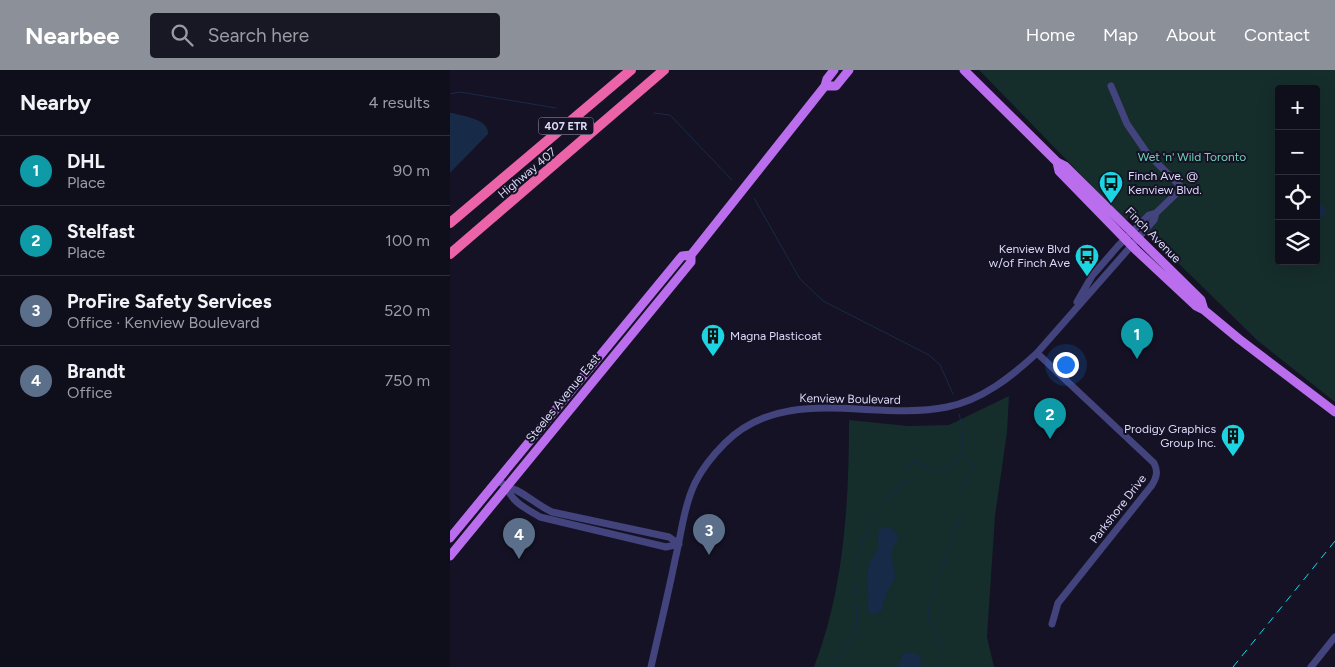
<!DOCTYPE html>
<html lang="en">
<head>
<meta charset="utf-8">
<style>
  body { margin:0; font-family:Figtree,sans-serif; background:#181724; color:#f1f3f6 }
  .controls { position:absolute; right:15px; top:15px; display:grid; overflow:hidden; border-radius:5px; box-shadow:0 5px 20px #0002 }
  .controls button { width:45px; height:45px; display:grid; place-items:center; padding:0; border:0; border-bottom:1px solid #2f2e3a; background:#0f0e1b; color:#f1f3f6; font:25px sans-serif }
  .you { position:absolute; left:615px; top:294px; width:18px; height:18px; margin:-12px; border:4px solid #fff; border-radius:50%; background:#1a73e8; box-shadow:0 0 0 8px #1a73e833 }
  .badge { display:grid; place-items:center; width:32px; height:32px; border-radius:50%; background:#8c9099; color:#fff; font-size:16px; font-weight:700 }
  .pin { position:absolute; translate:-50% -41px; filter:drop-shadow(0 1px 2px #0008) }
  .pin::after { content:''; position:absolute; top:26px; width:18px; height:15px; background:inherit; clip-path:polygon(0 0,100% 0,50% 100%) }
  .list { margin:0; padding:0; list-style:none }
  h2 { display:flex; justify-content:space-between; align-items:center; height:65px; margin:0; padding:0 20px; font-size:21px }
  h2 small { font-size:16px; font-weight:400; color:#9b9ca3 }
  .list li { display:grid; grid-template-columns:32px 1fr auto; gap:15px; align-items:center; box-sizing:border-box; height:70px; padding:0 20px; border-top:1px solid #2f2e3a }
  .list b { display:block; font-size:19px; white-space:nowrap }
  .list p { margin:0; font-size:16px; white-space:nowrap; color:#9b9ca3 }
  .list em { font-size:16px; font-style:normal; color:#9b9ca3 }
  .icon { flex:none; width:28px; height:28px; fill:none; stroke:currentColor; stroke-width:2; stroke-linecap:round; stroke-linejoin:round }
  .map { position:relative; flex:none; width:885px; height:597px; overflow:hidden }
  header { display:flex; align-items:center; gap:30px; box-sizing:border-box; height:70px; padding:0 25px; background:#8c9099; color:#fff }
  header strong { font-size:24px }
  nav { display:flex; gap:28px; margin-inline-start:auto; font-size:18px }
  .search { width:350px; height:45px; background:#181724; display:flex; align-items:center; gap:12px; box-sizing:border-box; padding:0 18px; border-radius:5px; color:#9b9ca3; font-size:19px }
  main { display:flex }
  aside { flex:1; background:#0f0e1b }
  .map>svg:first-child { display:block }
</style>
</head>
<body>
<header>
<strong>Nearbee</strong>
<div class="search"><svg class="icon" aria-label="search" viewBox="0 0 24 24"><circle cx="10" cy="10" r="6"/><path d="M15 15l6 6"/></svg>Search here</div>
<nav><a>Home</a><a>Map</a><a>About</a><a>Contact</a></nav>
</header>
<main>
<aside>
<h2>Nearby<small>4 results</small></h2>
<ul class="list">
<li><span class="badge" style="background:#0f9aa8">1</span><div><b>DHL</b><p>Place</p></div><em>90 m</em></li>
<li><span class="badge" style="background:#0f9aa8">2</span><div><b>Stelfast</b><p>Place</p></div><em>100 m</em></li>
<li><span class="badge" style="background:#5c6f8a">3</span><div><b>ProFire Safety Services</b><p>Office · Kenview Boulevard</p></div><em>520 m</em></li>
<li><span class="badge" style="background:#5c6f8a">4</span><div><b>Brandt</b><p>Office</p></div><em>750 m</em></li>
</ul>
</aside>
<div class="map">
<svg width="885" height="597" viewBox="0 0 885 597">
  <rect width="100%" height="100%" fill="#141224"/>
  <path fill="#152d2b" fill-rule="evenodd" d="M529 0H885V332L808 271 685 151 674 149ZM829 19H866V191H829Z
    M559 326 557 362 545 446 537 567 544 597H364C394 519 399 433 399 350L458 356 499 355Z"/>
  <path fill="#172b48" d="M0 43H3C15 47 39 49 38 64L0 103Z
    M866 133 871 134 876 140C874 146 872 149 866 149Z
    M438 457C457 466 443 471 442 483 441 491 445 500 445 508 439 519 433 526 433 540L425 544H421L417 538C420 525 416 512 418 499 419 490 426 485 428 478 430 470 425 469 430 459Z
    M458 582 468 584 471 591V597H447L453 584Z"/>
  <g fill="none" stroke-linecap="round" stroke-linejoin="round">
    <path stroke="#172b48" stroke-width="1" d="M0 24 10 22 106 38
      M204 43 220 45 282 110
      M304 128 350 209 373 231 479 285 490 295 503 324
      M383 597 406 563 407 542 403 509 409 484 420 448 457 410 459 394 464 392 489 401C493 399 500 397 504 394 516 382 513 358 509 344
      M493 597 494 580 478 548 479 535 510 447 509 422 516 412 523 395 511 384"/>
    <path stroke="#43437d" stroke-width="7" d="M627 232 642 206 668 176 699 145 706 143 732 118 697 83 677 54 661 16
      M587 283 704 393C708 401 707 407 702 415L608 533 602 554
      M48 410C55 416 58 417 66 420 78 426 89 436 102 442L219 467 229 474
      M57 418C63 433 77 439 90 447L216 477 229 474
      M201 597C209 561 218 525 225 490 231 465 234 436 245 413 253 397 263 385 275 373 335 313 423 352 497 337 532 330 561 307 587 283L704 150 706 143
      M861 597 885 567"/>
    <path stroke="#ba6eed" stroke-width="9" d="M514 0 607 92 615 96 751 230 754 240
      M375 16H386L399 0
      M607 92 609 101 687 181 746 236 754 240 789 269 885 342
      M0 468 232 186 241 185
      M0 486 241 192V185L375 16 377 9 384 0"/>
    <path stroke="#eb63a8" stroke-width="10" d="M0 153 181 0
      M0 184 214 0"/>
    <path stroke="#1dd4e3" stroke-width="1" stroke-dasharray="8 6" stroke-linecap="butt" d="M783 597 885 471"/>
  </g>
  <defs>
    <symbol id="bus-pin" viewBox="-11 -11 22 30"><path d="M0 17L-7.5 6A9.5 9.5 0 1 1 7.5 6Z" fill="#1dd4e3" stroke="#141224"/><path d="M-5-6H5V4H4V6H2V4H-2V6H-4V4H-5ZM-3.5-4V0h7V-4ZM-3.5 1.2v1.5H-2V1.2ZM2 1.2v1.5H3.5V1.2Z" fill="#111"/></symbol>
    <symbol id="building-pin" viewBox="-11 -11 22 30"><path d="M0 17L-7.5 6A9.5 9.5 0 1 1 7.5 6Z" fill="#1dd4e3" stroke="#141224"/><path d="M-4-6H4V6H1V3H-1V6H-4ZM-2.5-4.3h1.7v1.8h-1.7ZM.8-4.3h1.7v1.8H.8ZM-2.5-1h1.7V.8h-1.7ZM.8-1h1.7V.8H.8Z" fill="#111"/></symbol>
  </defs>
  <g fill-rule="evenodd">
    <use href="#bus-pin" x="647" y="99" width="28" height="38"/>
    <use href="#bus-pin" x="623" y="172" width="28" height="38"/>
    <use href="#building-pin" x="249" y="252" width="28" height="38"/>
    <use href="#building-pin" x="769" y="352" width="28" height="38"/>
  </g>
  <g text-anchor="middle" dominant-baseline="central" stroke-width="4" stroke-linejoin="round" paint-order="stroke">
    <rect fill="#141224" stroke="#a09dba" stroke-width="1" x="88.5" y="47.5" width="55" height="17" rx="4"/>
    <g font-size="11" font-weight="bold" fill="#dcd9fa">
      <text x="116" y="56">407 ETR</text>
    </g>
    <g font-size="12" fill="#6ed2b6" stroke="#141224">
      <text x="742" y="87">Wet 'n' Wild Toronto</text>
    </g>
    <g font-size="12" fill="#dcd9fa" stroke="#141224">
      <text transform="translate(77 103) rotate(-40)">Highway 407</text>
      <text transform="translate(703 165) rotate(45)">Finch Avenue</text>
      <text transform="translate(113 328) rotate(-51)">Steeles Avenue East</text>
      <text transform="translate(400 329) rotate(1)">Kenview Boulevard</text>
      <text transform="translate(668 439) rotate(-52)">Parkshore Drive</text>
    </g>
    <g font-size="12" fill="#dcd9fa" stroke="#141224" text-anchor="start">
      <text x="678" y="106">Finch Ave. @<tspan x="678" dy="14">Kenview Blvd.</tspan></text>
      <text x="620" y="179" text-anchor="end">Kenview Blvd<tspan x="620" dy="14">w/of Finch Ave</tspan></text>
      <text x="280" y="266">Magna Plasticoat</text>
      <text x="766" y="359" text-anchor="end">Prodigy Graphics<tspan x="766" dy="14">Group Inc.</tspan></text>
    </g>
  </g>
</svg>
<div class="controls">
<button>+</button>
<button>−</button>
<button><svg class="icon" aria-label="locate" viewBox="0 0 24 24"><circle cx="12" cy="12" r="6"/><path d="M12 2v4M12 18v4M2 12h4M18 12h4"/></svg></button>
<button><svg class="icon" aria-label="layers" viewBox="0 0 24 24"><path d="M12 4l9 5-9 5-9-5zM3 14l9 5 9-5"/></svg></button>
</div>
<div class="you"></div>
<div class="pin badge" style="left:687px;top:289px;background:#0f9aa8">1</div>
<div class="pin badge" style="left:600px;top:369px;background:#0f9aa8">2</div>
<div class="pin badge" style="left:259px;top:485px;background:#5c6f8a">3</div>
<div class="pin badge" style="left:69px;top:489px;background:#5c6f8a">4</div>
</div>
</main>
</body>
</html>
